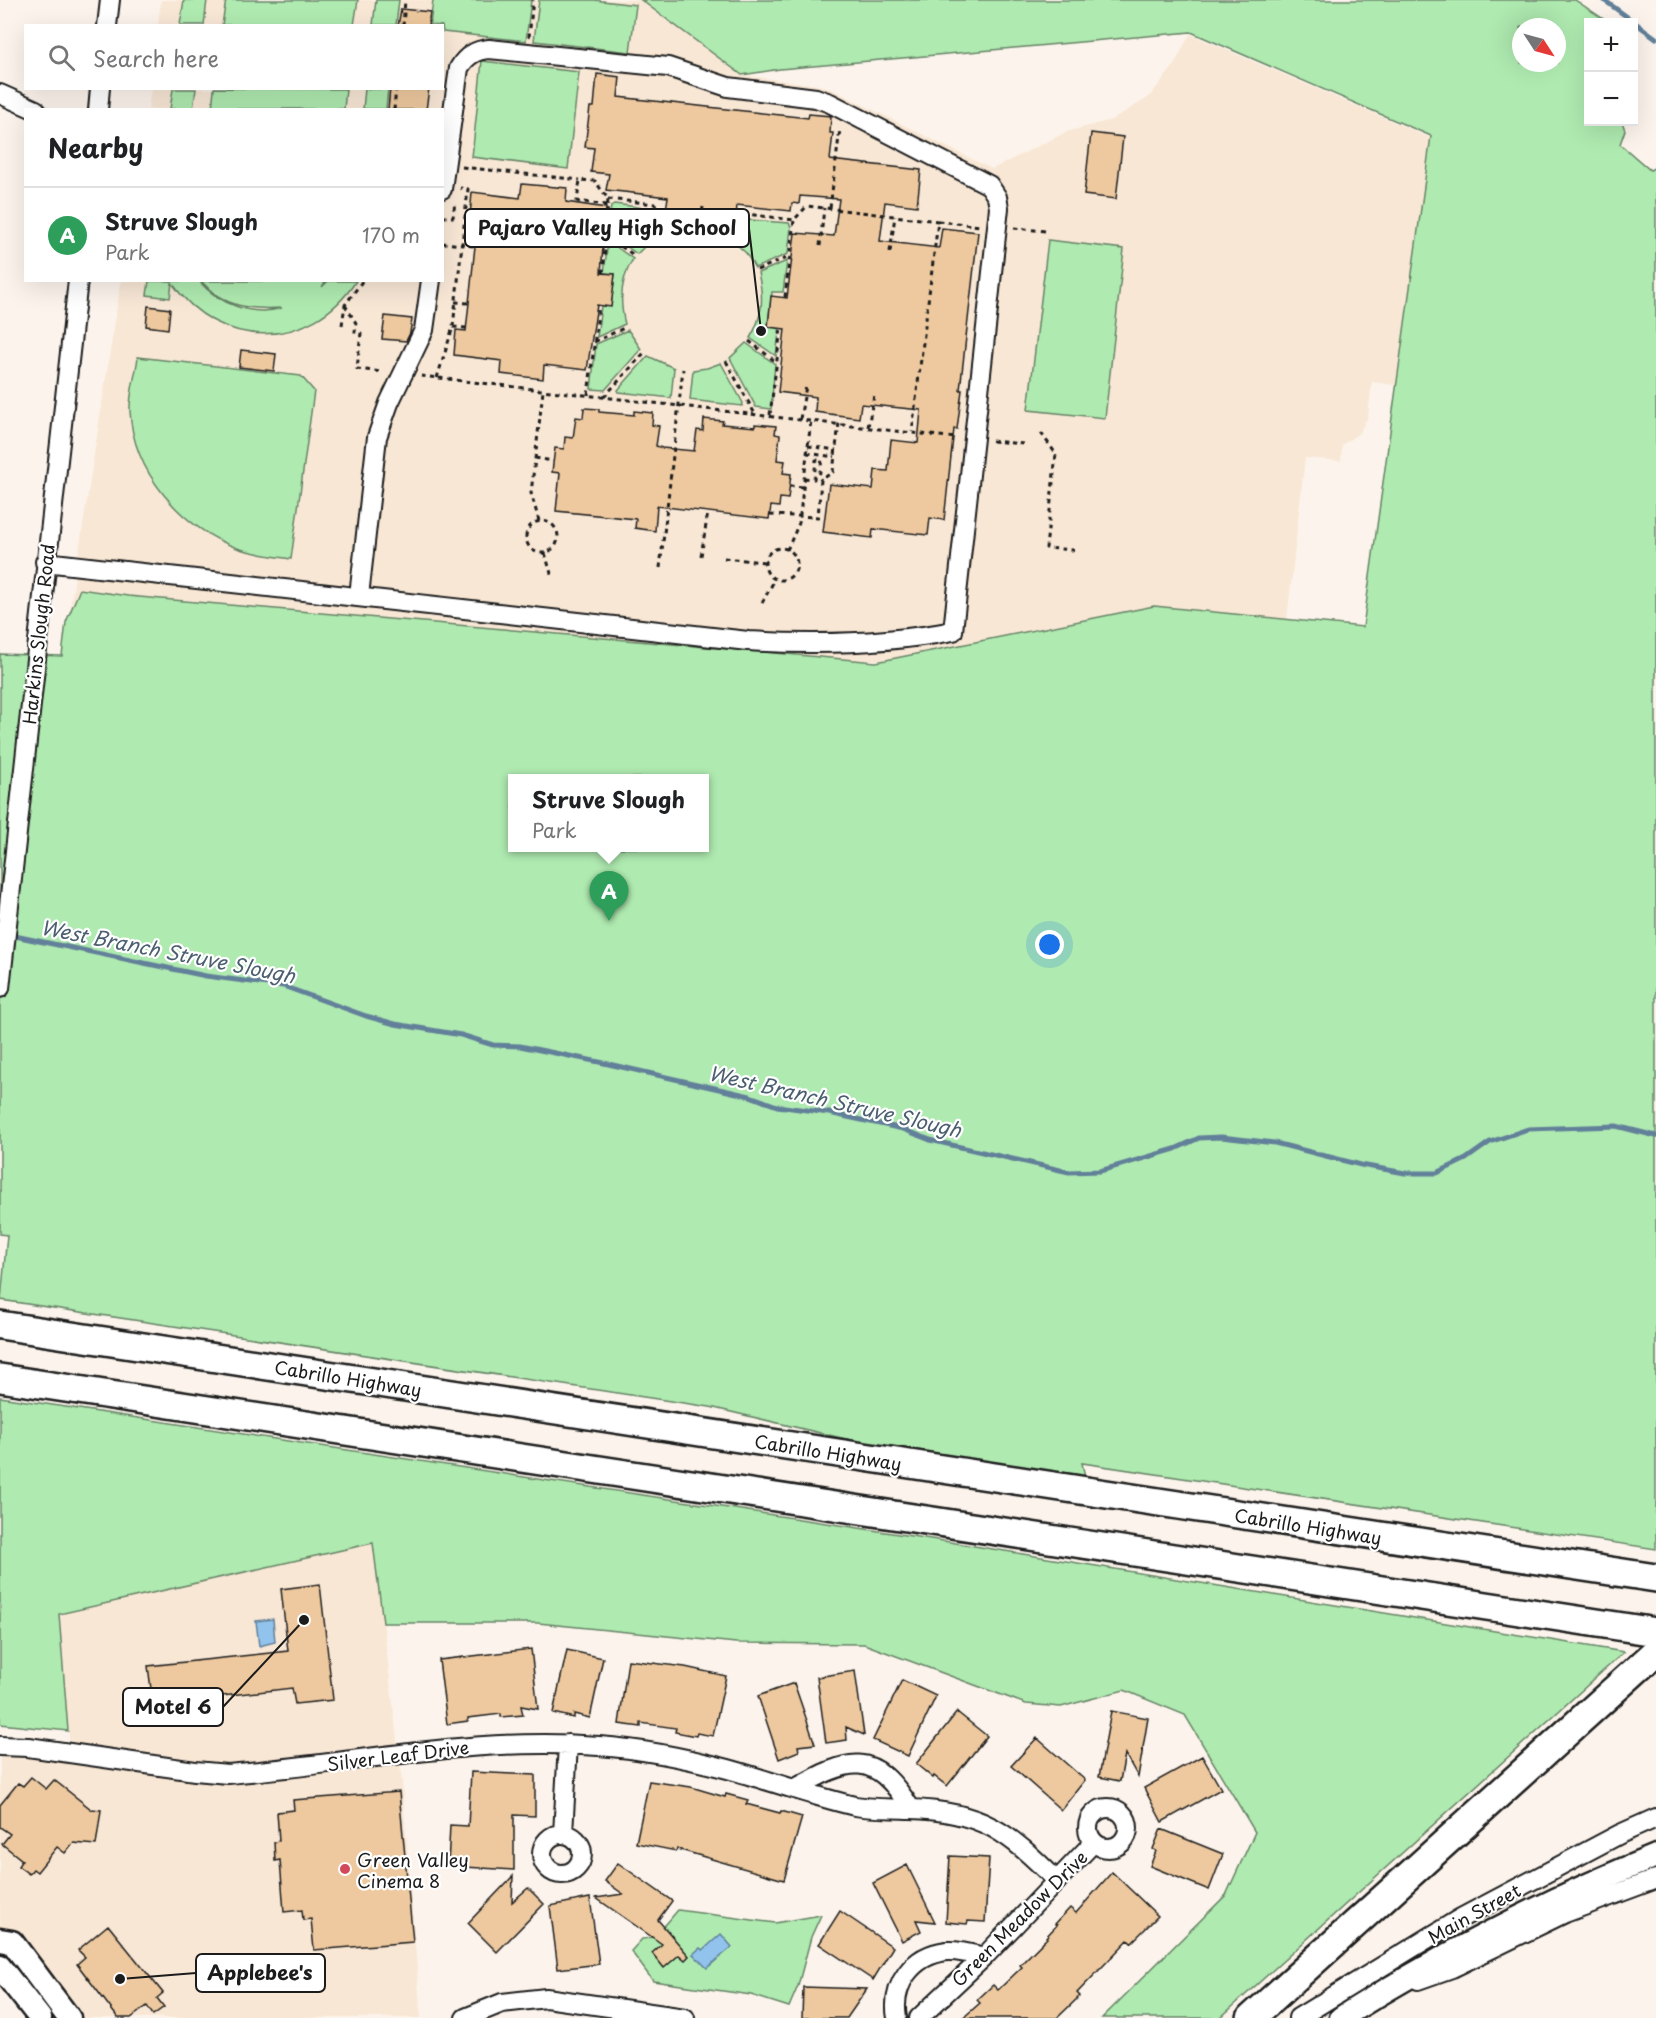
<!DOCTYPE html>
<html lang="en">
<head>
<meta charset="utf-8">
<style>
  body { margin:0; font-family:"Playpen Sans",sans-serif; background:#f2f2f2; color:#202124 }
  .controls { position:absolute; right:18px; top:18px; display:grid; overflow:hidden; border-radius:0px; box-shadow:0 6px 24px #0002 }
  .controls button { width:54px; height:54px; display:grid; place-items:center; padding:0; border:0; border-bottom:2px solid #e0e0e0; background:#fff; color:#202124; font:30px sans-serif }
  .compass { position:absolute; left:1512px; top:18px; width:54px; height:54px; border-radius:50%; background:#fff; box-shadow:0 6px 24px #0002; rotate:126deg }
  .you { position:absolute; left:1050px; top:945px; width:21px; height:21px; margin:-15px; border:4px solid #fff; border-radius:50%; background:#1a73e8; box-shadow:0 0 0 9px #1a73e833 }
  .badge { display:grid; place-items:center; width:39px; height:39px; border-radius:50%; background:#db2777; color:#fff; font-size:20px; font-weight:700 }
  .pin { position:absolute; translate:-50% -50px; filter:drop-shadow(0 2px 3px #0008) }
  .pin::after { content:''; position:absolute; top:32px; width:21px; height:18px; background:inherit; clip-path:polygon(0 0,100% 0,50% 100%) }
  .popup { position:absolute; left:508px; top:774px; width:201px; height:78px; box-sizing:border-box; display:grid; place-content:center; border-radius:0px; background:#fff; filter:drop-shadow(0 2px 4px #0005); font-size:20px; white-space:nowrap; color:#757577 }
  .popup b { font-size:22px; color:#202124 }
  .popup::after { content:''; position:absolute; left:50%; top:100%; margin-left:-12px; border:12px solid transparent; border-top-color:#fff }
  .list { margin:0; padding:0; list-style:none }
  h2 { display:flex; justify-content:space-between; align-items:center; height:78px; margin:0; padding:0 24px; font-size:26px }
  h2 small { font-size:20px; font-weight:400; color:#757577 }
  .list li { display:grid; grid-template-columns:39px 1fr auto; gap:18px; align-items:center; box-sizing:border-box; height:96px; padding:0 24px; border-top:2px solid #e0e0e0 }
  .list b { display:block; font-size:22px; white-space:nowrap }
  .list p { margin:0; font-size:20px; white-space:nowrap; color:#757577 }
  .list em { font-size:20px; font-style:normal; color:#757577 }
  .icon { flex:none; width:33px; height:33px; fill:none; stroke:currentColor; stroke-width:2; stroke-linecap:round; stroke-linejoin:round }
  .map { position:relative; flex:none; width:1656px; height:2018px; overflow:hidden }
  .search { position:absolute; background:#fff; box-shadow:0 6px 24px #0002; left:24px; top:24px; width:420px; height:66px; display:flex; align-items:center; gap:15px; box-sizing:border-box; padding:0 21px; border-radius:0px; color:#757577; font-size:22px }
  .panel { position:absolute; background:#fff; box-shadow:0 6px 24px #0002; left:24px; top:108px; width:420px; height:174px; border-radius:0px }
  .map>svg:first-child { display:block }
</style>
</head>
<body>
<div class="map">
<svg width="1656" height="2018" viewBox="0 0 1656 2018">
  <rect width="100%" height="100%" fill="#fcf4ec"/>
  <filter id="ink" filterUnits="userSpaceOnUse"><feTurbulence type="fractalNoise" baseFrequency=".0167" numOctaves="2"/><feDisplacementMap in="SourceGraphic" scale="12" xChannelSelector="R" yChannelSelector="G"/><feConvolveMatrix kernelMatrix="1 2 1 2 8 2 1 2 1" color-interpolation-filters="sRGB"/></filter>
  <g filter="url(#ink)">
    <path fill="#f8e7d5" d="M161 0H641L742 75 818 85 832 89 992 169 1066 132 1111 120 1148 98 1173 67 1190 34 1431 138 1402 386 1372 382 1368 417 1359 433 1342 445 1341 461 1305 458 1287 620 1189 610 903 658 880 660 511 667 62 660 121 281 442 280V110L148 109 151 89 442 88V26L158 25Z
      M374 1543 402 1782 421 2018H61L0 1935V1755L70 1750 59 1614Z"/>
    <path fill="#afeab0" stroke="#668366" stroke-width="1.5" fill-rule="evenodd" d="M184 0H207L204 25H180Z
      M226 0H358L354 25H222Z
      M376 0H399L396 25H373Z
      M433 0H531L526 41 443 32 442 26 430 25Z
      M539 0H594L636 5 630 52 534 41Z
      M641 0H1575L1608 22H1588V122H1622L1625 130 1620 144 1650 170 1656 167V1549L1082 1463 1088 1490 973 1469 710 1407 1 1300 7 1235 0 1234V654L62 656 66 622 80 589 128 596 876 662 1154 606 1363 627 1431 136 1191 32 780 69 742 75ZM1521 27H1557V63H1521ZM513 778H705V848H513Z
      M482 61 579 72 568 169 472 157Z
      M173 89H196L193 109H170Z
      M214 89V88L346 89 344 109H212Z
      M365 89H388L386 109H363Z
      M614 204 653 209 663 234 649 242 637 254 608 233 611 206Z
      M750 220 789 223 791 227 788 254 755 268 746 253 734 242Z
      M1048 240 1124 249 1105 418 1028 410Z
      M608 241 633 259C620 280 619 301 625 324L597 337 601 306H611L615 274 604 273Z
      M787 261 783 292H772L768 324 780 325 776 356 750 338C763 317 764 297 758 273Z
      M149 281H199C219 304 252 317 282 308 249 310 224 307 201 281H326L322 287 328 281H356C311 351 219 351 172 283L170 298 147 295Z
      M628 330 641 349 605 390 591 389 596 344Z
      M746 343 775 364 771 409 756 407 730 358Z
      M648 356 674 368 671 398 619 392 618 390Z
      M138 357 301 376 314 391 291 559C273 556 254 554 237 548 181 527 133 472 130 411 129 394 136 374 138 357Z
      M721 363 743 403 742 406 690 400 693 370 707 368Z
      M0 1397 931 1539 1624 1652 1220 2018H1102L1226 1895 1255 1832 1185 1715 1124 1690 1061 1707 1026 1704 864 1644 736 1643 538 1623H383L373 1543 59 1614 68 1731 0 1724Z
      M678 1910 775 1923 821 1915 811 1937 798 1986 789 2007 751 1995 653 1981 631 1951 642 1939C657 1939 668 1921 678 1910Z"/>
    <path fill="#91c3ed" stroke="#628099" stroke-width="1.5" d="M273 1619 275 1642 259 1646 256 1621Z
      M721 1934 732 1947 707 1968 693 1954 700 1948 703 1950Z"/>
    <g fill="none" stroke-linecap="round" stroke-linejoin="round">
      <path stroke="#628099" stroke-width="5" d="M1604 0 1656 38
        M10 935 206 976 283 986 366 1016 395 1024 461 1035 493 1045 520 1046 604 1063 750 1096 777 1106 829 1113 903 1129 930 1140 1069 1172 1100 1171 1175 1149 1199 1138 1221 1137 1275 1143 1361 1165 1405 1173H1437L1466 1159 1490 1142 1528 1129 1616 1126 1656 1136"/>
    </g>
    <path fill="#eec99f" stroke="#1c1c1c" stroke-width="1.5" d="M401 9 430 12 428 26H398Z
      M597 74 620 77 618 97 808 118 809 114 831 116 830 133H833L830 160 921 170 917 206 885 202 880 241 939 248 942 228 978 232 960 390H962L957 429H954L944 520 930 518 928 535 873 529 872 538 823 532 829 484 873 489 875 470 888 471 891 440 918 443 921 410 861 404 859 418 815 412 816 397 778 392 785 329 768 327 771 296 787 298 795 233 834 236 839 199 800 196 799 204 792 203 791 211 737 205 736 217 726 216 725 223 676 219V211L666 210 668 197 606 190 609 174 591 172 594 148 585 147 590 107H594Z
      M390 88H429L426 110H388Z
      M1091 133 1123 137 1116 199 1084 195Z
      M522 184 567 188 566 202 606 208 601 273 615 274 611 307 597 305 587 370 544 365 543 379 501 374 502 361 454 355 456 330 466 331 478 218 470 217 472 192 520 198Z
      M148 306 170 309 168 329 146 326Z
      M385 316 412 319 410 333 406 341 382 339Z
      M241 350 276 354 274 371 239 367Z
      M584 408 599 409V412L634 415V411L653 413 652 425 659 426 656 446 662 448 694 451 697 430 703 431 704 419 723 421 722 424 755 427V424L776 426 775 434 780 435 777 460 785 461 783 473 791 474 788 499 780 498 779 507 771 506 769 519 657 506 655 531 635 528 636 519 556 511 560 473 552 472 555 448 564 449 565 437 573 438 576 417 583 418Z
      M320 1584 333 1700 295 1704 292 1688 153 1704 148 1666 288 1651 281 1589Z
      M531 1649 538 1709 521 1706 523 1715 501 1717V1714L468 1718V1721L447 1724 439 1660Z
      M567 1650 603 1658 590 1718 574 1714V1718L553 1713Z
      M628 1660 685 1667 726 1676 713 1736 697 1733 696 1736 675 1732 676 1728 641 1723V1727L619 1724Z
      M855 1671 864 1735 846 1727 847 1740 826 1743 817 1677Z
      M902 1680 936 1696 908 1756 873 1740Z
      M794 1683 815 1744 798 1746 799 1751 779 1759 758 1696Z
      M1111 1711 1148 1718 1138 1777 1125 1754 1120 1781 1099 1777Z
      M957 1712 987 1736 947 1786 934 1776 933 1778 916 1764Z
      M1037 1738 1085 1780 1061 1810 1011 1766Z
      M1202 1756 1221 1789 1162 1822 1144 1788Z
      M471 1772 535 1775V1816L514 1815V1870L448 1866 450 1825 468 1826Z
      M31 1777 46 1789 54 1780 91 1809 101 1810 96 1845 73 1843 65 1853 57 1847 37 1872 33 1869 29 1874 18 1866 22 1860 2 1844 10 1834 0 1827V1805L18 1783 23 1786Z
      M649 1781 691 1787 725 1797 726 1794 748 1800 746 1804 780 1813 781 1811 802 1817 784 1880 677 1849 676 1851 636 1843Z
      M399 1792 413 1942 314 1950 311 1919 303 1920 302 1910 284 1912 280 1860 275 1861 274 1842 279 1841 277 1812 294 1810 293 1800Z
      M1161 1829 1223 1854 1209 1890 1150 1866 1156 1851 1153 1849Z
      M950 1856 989 1858 985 1922 968 1921 967 1924 946 1922Z
      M618 1863 672 1901 658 1920 689 1956 685 1960 679 1955 664 1968 652 1953 662 1944 596 1898 623 1894 605 1881Z
      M907 1865 935 1922 916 1920 921 1931 902 1941 873 1883Z
      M1112 1872 1158 1916 1131 1943 1128 1940 1077 1993 1080 1996 1057 2018H963L980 2003 977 2000 993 1985 998 1990 1022 1967 1020 1965 1047 1938 1046 1937 1057 1925 1055 1924 1070 1908 1076 1913Z
      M513 1876 512 1902 528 1888 544 1904 497 1952 468 1923Z
      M590 1898 599 1964 558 1969 550 1906Z
      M840 1911 893 1947 873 1980 819 1944Z
      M108 1925 163 1993 157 1998 164 2007 153 2015 147 2006 131 2018H118L77 1964 85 1957 78 1950Z
      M803 1987 867 1989 847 2018H802Z"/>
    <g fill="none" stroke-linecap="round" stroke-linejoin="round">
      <defs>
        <path id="minor" d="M107 26 110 0
          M0 94 36 110
          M98 110 100 88
          M45 562 748 641C816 645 885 644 953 631L999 208 997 197 989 185 830 103 816 98 728 87 668 67 489 49C475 50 466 56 459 68L442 189
          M359 596 377 437 389 403 424 330 431 280
          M0 988C27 752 50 516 78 280
          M0 1746 28 1747 195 1771 228 1774C351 1764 475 1736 599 1746 642 1749 686 1758 728 1769 771 1781 812 1796 855 1806 874 1809 892 1808 910 1809 982 1811 1008 1832 1057 1881
          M794 1789C850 1758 873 1748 911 1809
          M1088 1828a20 20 0 1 1 40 0a20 20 0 1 1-40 0Z
          M563 1834 568 1744
          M542 1854a20 20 0 1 1 40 0a20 20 0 1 1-40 0Z
          M1418 1980 1452 1968 1565 1913 1656 1879
          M465 2018 502 2003 546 1998 685 2018
          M897 2018C891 1985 912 1955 947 1951 959 1950 972 1954 984 1957
          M919 2018 984 1957 1093 1843
          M1298 2018 1461 1918 1620 1834 1656 1818"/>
        <path id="major" d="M0 1940 12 1942 69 2018
          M0 1967 40 2018
          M1341 2018C1374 1996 1409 1977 1444 1957 1513 1919 1583 1885 1656 1856"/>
        <path id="highway" d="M0 1325 1656 1578
          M0 1378 1656 1632
          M1251 2018 1656 1652"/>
      </defs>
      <use href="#minor" stroke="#1c1c1c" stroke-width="22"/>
      <use href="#major" stroke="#1c1c1c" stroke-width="27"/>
      <use href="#highway" stroke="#1c1c1c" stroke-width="32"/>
      <path stroke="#1c1c1c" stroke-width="3" stroke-dasharray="4.5 4.5" stroke-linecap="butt" d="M403 26 405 0
        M529 37 533 0
        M394 110 396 88
        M462 167 580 180
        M608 199 655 204 668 232
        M607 205 577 201 580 180 595 181 608 199 606 236 635 256
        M830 208 840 129
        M442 217H453L455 202
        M938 221 981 226
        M700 228 703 207
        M1014 228 1045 231
        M730 239 746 214 794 220 807 206 938 221 912 432
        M442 243 474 246
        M820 246 824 208
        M890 252 895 216
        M757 270 789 257
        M603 273 606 236
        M785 297 794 220
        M455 302 469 303
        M345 305 356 323 355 332 361 333 357 369 382 372
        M342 325 345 305 363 280
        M453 327 466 328
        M749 341 775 361
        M594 342 626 327
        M726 361 755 414
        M421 376 956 438
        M437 378 453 327 468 189 460 188
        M588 395 599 305
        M604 397 645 352
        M770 415 781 328
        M800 419 806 386
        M868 427 874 395
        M1041 433 1056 454 1046 548 1074 550
        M992 441 1023 444
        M808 446 836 450
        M807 453 835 457
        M535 458 553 461
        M804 478 814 479 816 460H822L819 477 821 480
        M789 486 804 487
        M770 515 818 517 821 480 833 472 839 423
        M539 521 531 493 543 391
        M526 537a16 16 0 1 1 32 0a16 16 0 1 1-32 0Z
        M765 564a16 16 0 1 1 32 0a16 16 0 1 1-32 0Z
        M787 550 799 523 811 420
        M545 553 552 577
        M701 556 708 512
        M724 558 764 562
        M660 568 683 369
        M762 603 775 579"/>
      <use href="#minor" stroke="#fff" stroke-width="18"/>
      <use href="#major" stroke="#fff" stroke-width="22"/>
      <use href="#highway" stroke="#fff" stroke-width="27"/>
    </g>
  </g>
  <circle fill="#d1495b" stroke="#fff" stroke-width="2" cx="345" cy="1869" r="6"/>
  <g text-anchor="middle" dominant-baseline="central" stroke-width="4.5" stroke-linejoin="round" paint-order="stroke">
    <g font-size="18" fill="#1c1c1c" stroke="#fff">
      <text transform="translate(38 634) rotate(-84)">Harkins Slough Road</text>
      <text transform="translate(348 1378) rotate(9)">Cabrillo Highway</text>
      <text transform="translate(828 1452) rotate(9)">Cabrillo Highway</text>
      <text transform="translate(1308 1526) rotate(9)">Cabrillo Highway</text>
      <text transform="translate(398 1755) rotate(-7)">Silver Leaf Drive</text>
      <text transform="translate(1474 1913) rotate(-29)">Main Street</text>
      <text transform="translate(1019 1918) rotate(-45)">Green Meadow Drive</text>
    </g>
    <g font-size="18" fill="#1c1c1c" stroke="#fff" text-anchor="start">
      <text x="357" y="1859">Green Valley<tspan x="357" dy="21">Cinema 8</tspan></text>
    </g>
    <g font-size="20" font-style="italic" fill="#4b5f70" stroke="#fff">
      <text transform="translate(168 951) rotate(11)">West Branch Struve Slough</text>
      <text transform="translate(835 1101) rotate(13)">West Branch Struve Slough</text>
    </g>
  </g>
  <path fill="none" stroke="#1c1c1c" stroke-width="2" d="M761 331L749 228M304 1620L223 1707M120 1979L196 1973"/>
  <g fill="#1c1c1c" stroke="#fff" stroke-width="2">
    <circle cx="761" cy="331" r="6"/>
    <circle cx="304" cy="1620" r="6"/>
    <circle cx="120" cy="1979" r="6"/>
  </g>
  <g fill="#fff" stroke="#1c1c1c" stroke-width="2">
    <rect x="465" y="209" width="284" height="38" rx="6"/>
    <rect x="123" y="1688" width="100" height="38" rx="6"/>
    <rect x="196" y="1954" width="129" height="38" rx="6"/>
  </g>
  <g font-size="20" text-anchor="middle" font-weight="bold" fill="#1c1c1c">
    <text x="607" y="235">Pajaro Valley High School</text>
    <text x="173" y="1714">Motel 6</text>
    <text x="260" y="1980">Applebee's</text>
  </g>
</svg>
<div class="controls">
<button>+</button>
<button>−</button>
</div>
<svg class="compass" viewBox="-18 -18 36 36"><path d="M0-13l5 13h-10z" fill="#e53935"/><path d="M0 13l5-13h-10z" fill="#757577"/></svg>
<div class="you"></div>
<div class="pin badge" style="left:609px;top:921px;background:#2e9e5b">A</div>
<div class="popup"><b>Struve Slough</b>Park</div>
<div class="search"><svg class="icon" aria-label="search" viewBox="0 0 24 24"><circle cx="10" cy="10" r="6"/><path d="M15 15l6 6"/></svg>Search here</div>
<section class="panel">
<h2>Nearby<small></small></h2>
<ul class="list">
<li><span class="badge" style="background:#2e9e5b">A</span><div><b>Struve Slough</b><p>Park</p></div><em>170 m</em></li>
</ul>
</section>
</div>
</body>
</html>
